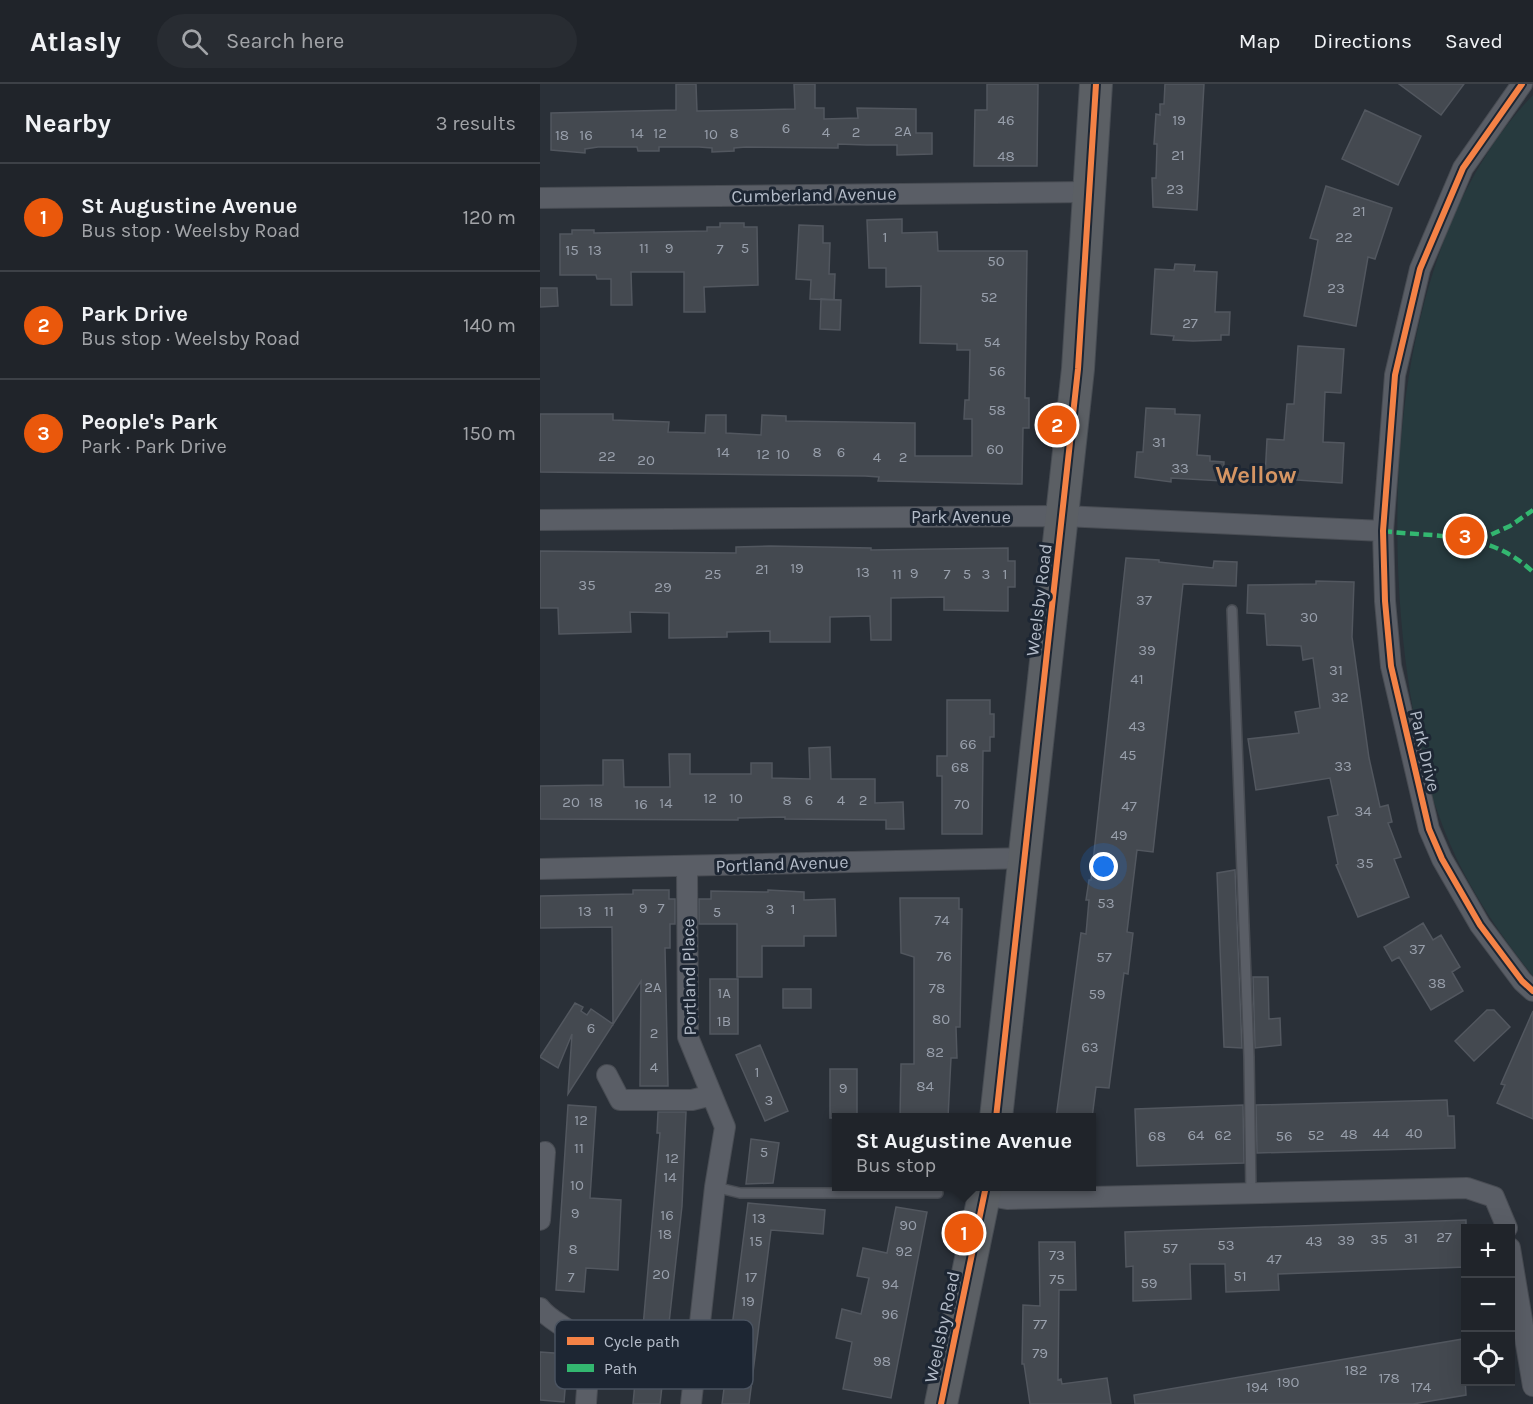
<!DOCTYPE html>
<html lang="en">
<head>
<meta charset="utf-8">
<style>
  body { margin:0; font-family:Karla,sans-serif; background:#282c32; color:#f1f3f6 }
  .controls { position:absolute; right:18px; bottom:18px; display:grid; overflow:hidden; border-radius:0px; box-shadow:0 6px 24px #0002 }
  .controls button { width:54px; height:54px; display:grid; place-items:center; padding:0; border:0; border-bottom:2px solid #3d4147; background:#20242a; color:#f1f3f6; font:30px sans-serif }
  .you { position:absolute; left:564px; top:783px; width:21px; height:21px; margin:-15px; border:4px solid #fff; border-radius:50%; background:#1a73e8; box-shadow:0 0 0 9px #1a73e833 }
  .badge { display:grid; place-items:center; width:39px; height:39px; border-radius:50%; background:#ea580c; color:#fff; font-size:20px; font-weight:700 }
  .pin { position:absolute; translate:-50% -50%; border:3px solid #fff; box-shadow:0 2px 6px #0006 }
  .popup { position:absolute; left:292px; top:1029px; width:264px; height:78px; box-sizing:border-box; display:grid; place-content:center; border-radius:0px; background:#20242a; filter:drop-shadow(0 2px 4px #0005); font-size:20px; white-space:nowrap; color:#a2a4a8 }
  .popup b { font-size:22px; color:#f1f3f6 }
  .popup::after { content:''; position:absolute; left:50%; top:100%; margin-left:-12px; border:12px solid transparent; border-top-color:#20242a }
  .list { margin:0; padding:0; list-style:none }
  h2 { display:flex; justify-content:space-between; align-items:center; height:78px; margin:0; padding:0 24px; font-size:26px }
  h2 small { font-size:20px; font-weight:400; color:#a2a4a8 }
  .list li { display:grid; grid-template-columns:39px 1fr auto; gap:18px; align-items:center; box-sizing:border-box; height:108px; padding:0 24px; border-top:2px solid #3d4147 }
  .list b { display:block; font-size:22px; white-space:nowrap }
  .list p { margin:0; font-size:20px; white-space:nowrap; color:#a2a4a8 }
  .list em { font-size:20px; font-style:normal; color:#a2a4a8 }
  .icon { flex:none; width:33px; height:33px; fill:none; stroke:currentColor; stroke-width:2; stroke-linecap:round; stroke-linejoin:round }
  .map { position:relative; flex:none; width:993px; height:1320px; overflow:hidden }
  header { display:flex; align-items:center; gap:36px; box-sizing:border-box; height:84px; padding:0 30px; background:#20242a; border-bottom:2px solid #3d4147 }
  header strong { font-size:28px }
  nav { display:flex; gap:33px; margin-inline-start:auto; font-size:21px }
  .search { width:420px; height:54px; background:#282c32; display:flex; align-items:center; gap:15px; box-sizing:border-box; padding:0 21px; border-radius:33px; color:#a2a4a8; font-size:22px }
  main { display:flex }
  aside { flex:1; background:#20242a }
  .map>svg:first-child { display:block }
</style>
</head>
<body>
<header>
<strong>Atlasly</strong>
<div class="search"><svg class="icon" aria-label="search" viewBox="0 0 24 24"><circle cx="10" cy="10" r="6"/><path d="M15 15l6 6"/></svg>Search here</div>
<nav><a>Map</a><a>Directions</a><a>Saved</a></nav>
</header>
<main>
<aside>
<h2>Nearby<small>3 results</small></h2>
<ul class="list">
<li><span class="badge">1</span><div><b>St Augustine Avenue</b><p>Bus stop · Weelsby Road</p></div><em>120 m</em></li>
<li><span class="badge">2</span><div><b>Park Drive</b><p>Bus stop · Weelsby Road</p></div><em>140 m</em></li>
<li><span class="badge">3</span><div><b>People's Park</b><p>Park · Park Drive</p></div><em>150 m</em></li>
</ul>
</aside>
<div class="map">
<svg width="993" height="1320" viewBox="0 0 993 1320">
  <rect width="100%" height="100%" fill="#2a3038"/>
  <path fill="#273a3e" d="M993 11V892C953 842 919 790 898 729 884 692 877 652 871 614 840 427 854 154 993 11Z"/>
  <path fill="#444950" stroke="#52575f" stroke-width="1.5" d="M136 0H156L157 27 255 25 254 0H275V24H284V35L318 34 317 24 376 25V49H392V70L357 71V61H327L298 60V64L206 63 194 64V67L172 68V64L159 63H119V67H98L97 63H58L45 65V69L11 66V29L136 26Z
    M447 0H498L497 82H434L435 26H447Z
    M625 0H664L657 126 613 123 612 94H616L617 60H614L616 30 620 31V20H624Z
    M859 0H924L901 31Z
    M825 26 881 52 858 101 802 75Z
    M786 102 852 124 835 175 828 173 816 242 764 232 778 156 770 154Z
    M362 135V149L397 148 398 167H487L485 314H489V344H483L482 400 338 397 339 393 325 392 0 388V330H73V336L129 338 128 348 165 349 166 331H186V349L221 351 222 331 246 332V337L375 339V372H432V335H424L425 316H429L430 266H417V260L380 259 381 202 346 203V184H329L327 136Z
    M180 139H204V143H217L218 201 164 203 165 228H144V188H91L92 221H71V195H57L56 191H20V150H32V146H54V149L167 147V143H180Z
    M259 141 283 142V159H290L289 190H295L294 216 270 215 271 196 256 195Z
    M635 180 655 181 654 187 677 188 675 228H690L689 251H681V256L653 257 633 256 634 252 611 250 615 185 634 186Z
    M0 204H17L18 222 0 223Z
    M281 215 301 216 300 246 280 245Z
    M758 262 804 265 801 309 785 308 783 358 804 359 802 399 725 394 727 355 744 356 747 320H754Z
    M606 324 635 325V330L660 331 657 371 670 372V377L684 378 683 397 631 394V398L595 393 597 368H603Z
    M230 462 331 464V466L468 464V477H475V503H468V527L404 526V513L351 514V556H331L330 532 290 533V558H230V547L187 548V553L129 554V529L90 528 91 548 19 550 18 524H0V467L196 469V463Z
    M586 474 619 476V478L673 484 674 477 697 478 696 502 643 500 613 768 597 766 587 848 593 849 588 890 584 889 569 1004 556 1003 552 1034H516L541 849 546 850 549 816H546L549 796H551Z
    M776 497 814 498 812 553 829 674 840 723 848 721 852 738 848 739 861 773 854 775 869 813 818 833 796 781 798 780 788 733 798 731 790 694 716 706 708 655 759 649 755 628 780 624 773 574 763 576 761 562 727 561 725 530 707 529 708 501 776 500Z
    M407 616H450V630H454V653H450V667H443L442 750H402V692H397V672H407Z
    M290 663 291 695H335V719L363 718 364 745H346V736L245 735V733L198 734V736L0 735V702L63 701V676H83L84 703H130L129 670H150V690H211V679H232V694L270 695 269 664Z
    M695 786 702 964 684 963 677 789Z
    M93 806H129V815H135V840H130V864H125L128 1002H100L101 897 28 1010 32 950 18 984 0 973 35 919 43 923 41 927 47 931 51 925 73 940 72 843 0 844V812L93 810Z
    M228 806 264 808V816L295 815 296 852H264V862H222V893H197V840H159V815H171V807L228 808Z
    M360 814H419V825H422L420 943H416L417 974H411L408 1034H360L361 980H374V873L361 869Z
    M883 839 893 856 901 851 920 883 912 888 923 907 891 926 859 873 852 877 844 863Z
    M713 893H728L729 935 740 934 741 961 715 964Z
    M170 895H198V950H170Z
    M243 905H271V924H243Z
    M947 926H954L970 943 934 977 915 957Z
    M993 927V1035L957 1019 965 1001 961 1000Z
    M220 961 248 1027 225 1037 196 971Z
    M290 985H317V1034H290Z
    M907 1016 908 1032H914L915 1064 717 1069 716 1021Z
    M28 1021 56 1023 50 1114 81 1116 78 1186 46 1184 44 1208 16 1206Z
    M703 1021 704 1079 597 1082 595 1025Z
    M118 1028H146L142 1122 120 1320H93L96 1288 61 1284 65 1240 103 1243 120 1049H117Z
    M211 1055 239 1059 233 1099 206 1100Z
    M208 1119 285 1126 283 1150 231 1146 209 1320H182Z
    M356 1123 387 1128 351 1314 303 1305 312 1258 296 1254 302 1225 321 1230 329 1194 317 1192 323 1164 347 1169Z
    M926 1136V1183L738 1190 739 1206 686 1208 685 1180H650L651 1215 593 1217V1182L586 1183 585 1148Z
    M499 1158H535L536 1206H519L518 1296 521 1295 522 1300 567 1294 571 1320H490L484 1280H482L483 1221 500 1222Z
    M923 1255 926 1311 873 1320H595L594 1311Z
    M0 1268 28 1270 24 1318 0 1316Z"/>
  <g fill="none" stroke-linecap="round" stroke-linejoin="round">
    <defs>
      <path id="service" d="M692 526 709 973 711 1111
        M175 1103 200 1109H398"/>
      <path id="minor" d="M982 0 923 84 880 185 855 291 843 447 845 517 851 582 889 745 902 775 940 841 982 897 993 907
        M0 114 548 108
        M0 436 524 432 843 447
        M147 782 148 953 185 1043 175 1103 151 1320
        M0 785 484 774
        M67 991 80 1016H152L172 1011
        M444 1111 467 1115 927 1104 954 1113 967 1144
        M0 1136 5 1068
        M970 1164 993 1302
        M0 1224C10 1237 25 1241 36 1253 53 1272 47 1297 46 1320"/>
      <path id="trunk" d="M456 1034 538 285 556 0
        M401 1320 446 1102"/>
    </defs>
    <use href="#service" stroke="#484c53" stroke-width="12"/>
    <use href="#minor" stroke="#484c53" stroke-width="22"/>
    <use href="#trunk" stroke="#474c53" stroke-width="34"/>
    <use href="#service" stroke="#5a5e66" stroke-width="9"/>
    <use href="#minor" stroke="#5a5e66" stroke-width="20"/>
    <use href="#trunk" stroke="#5b5f64" stroke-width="32"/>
    <path stroke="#33b770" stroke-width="4.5" stroke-dasharray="9 4.5" stroke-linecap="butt" d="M843 447C899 454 948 446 993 488
      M939 456 970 442 993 426"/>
    <defs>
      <path id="cycleway" d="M982 0 923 84 880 185 855 291 843 447 845 517 851 582 889 745 902 775 940 841 982 897 993 907
        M456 1034 538 285 556 0
        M401 1320 446 1102"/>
    </defs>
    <use href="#cycleway" stroke="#1d2633" stroke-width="10"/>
    <use href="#cycleway" stroke="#f48246" stroke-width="6"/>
  </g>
  <g text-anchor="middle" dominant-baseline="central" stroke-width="6" stroke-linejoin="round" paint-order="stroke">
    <g font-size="15" fill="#989fab">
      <text x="466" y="36">46</text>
      <text x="639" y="36">19</text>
      <text x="246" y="44">6</text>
      <text x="363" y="47">2A</text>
      <text x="286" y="48">4</text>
      <text x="316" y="48">2</text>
      <text x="97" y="49">14</text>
      <text x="120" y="49">12</text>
      <text x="194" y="49">8</text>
      <text x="171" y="50">10</text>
      <text x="22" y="51">18</text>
      <text x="46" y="51">16</text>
      <text x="638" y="71">21</text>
      <text x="466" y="72">48</text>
      <text x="635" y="105">23</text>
      <text x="819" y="127">21</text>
      <text x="345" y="153">1</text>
      <text x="804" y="153">22</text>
      <text x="104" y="164">11</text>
      <text x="129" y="164">9</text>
      <text x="205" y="164">5</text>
      <text x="180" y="165">7</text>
      <text x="32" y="166">15</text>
      <text x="55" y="166">13</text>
      <text x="456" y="177">50</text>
      <text x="796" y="204">23</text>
      <text x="449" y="213">52</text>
      <text x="650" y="239">27</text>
      <text x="452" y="258">54</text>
      <text x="457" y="287">56</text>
      <text x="457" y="326">58</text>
      <text x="619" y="358">31</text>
      <text x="455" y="365">60</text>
      <text x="183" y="368">14</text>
      <text x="277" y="368">8</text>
      <text x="301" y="368">6</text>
      <text x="223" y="370">12</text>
      <text x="243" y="370">10</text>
      <text x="67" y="372">22</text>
      <text x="337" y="373">4</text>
      <text x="363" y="373">2</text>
      <text x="106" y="376">20</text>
      <text x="640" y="384">33</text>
      <text x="257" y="484">19</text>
      <text x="222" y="485">21</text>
      <text x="323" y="488">13</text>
      <text x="374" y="489">9</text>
      <text x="173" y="490">25</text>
      <text x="357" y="490">11</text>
      <text x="407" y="490">7</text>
      <text x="427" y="490">5</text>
      <text x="446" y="490">3</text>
      <text x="465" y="490">1</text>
      <text x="47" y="501">35</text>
      <text x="123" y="503">29</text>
      <text x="604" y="516">37</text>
      <text x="769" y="533">30</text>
      <text x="607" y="566">39</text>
      <text x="796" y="586">31</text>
      <text x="597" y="595">41</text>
      <text x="800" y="613">32</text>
      <text x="597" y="642">43</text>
      <text x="428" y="660">66</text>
      <text x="588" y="671">45</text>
      <text x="803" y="682">33</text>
      <text x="420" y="683">68</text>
      <text x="170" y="714">12</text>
      <text x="196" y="714">10</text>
      <text x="247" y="716">8</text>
      <text x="269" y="716">6</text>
      <text x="301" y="716">4</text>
      <text x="323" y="716">2</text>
      <text x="31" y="718">20</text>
      <text x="56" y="718">18</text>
      <text x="126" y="719">14</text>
      <text x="101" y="720">16</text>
      <text x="422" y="720">70</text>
      <text x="589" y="722">47</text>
      <text x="823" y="727">34</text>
      <text x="579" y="751">49</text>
      <text x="825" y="779">35</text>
      <text x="566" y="819">53</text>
      <text x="103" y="824">9</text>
      <text x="121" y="824">7</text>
      <text x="230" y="825">3</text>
      <text x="253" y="825">1</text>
      <text x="45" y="827">13</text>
      <text x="69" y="827">11</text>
      <text x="177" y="828">5</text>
      <text x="402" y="836">74</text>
      <text x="877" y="865">37</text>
      <text x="404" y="872">76</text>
      <text x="564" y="873">57</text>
      <text x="897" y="899">38</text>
      <text x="113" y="903">2A</text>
      <text x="397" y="904">78</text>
      <text x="184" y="909">1A</text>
      <text x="557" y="910">59</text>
      <text x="401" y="935">80</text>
      <text x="184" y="937">1B</text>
      <text x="51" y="944">6</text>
      <text x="114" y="949">2</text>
      <text x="550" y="963">63</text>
      <text x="395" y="968">82</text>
      <text x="114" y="983">4</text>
      <text x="217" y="988">1</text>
      <text x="385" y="1002">84</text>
      <text x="303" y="1004">9</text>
      <text x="229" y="1016">3</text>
      <text x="41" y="1036">12</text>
      <text x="841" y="1049">44</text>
      <text x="874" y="1049">40</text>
      <text x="809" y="1050">48</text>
      <text x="656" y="1051">64</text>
      <text x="683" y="1051">62</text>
      <text x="776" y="1051">52</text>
      <text x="617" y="1052">68</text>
      <text x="744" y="1052">56</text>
      <text x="39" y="1064">11</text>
      <text x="224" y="1068">5</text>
      <text x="132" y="1074">12</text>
      <text x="130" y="1093">14</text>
      <text x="37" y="1101">10</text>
      <text x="35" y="1129">9</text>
      <text x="127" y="1131">16</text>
      <text x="219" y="1134">13</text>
      <text x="368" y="1141">90</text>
      <text x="125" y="1150">18</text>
      <text x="904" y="1153">27</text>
      <text x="871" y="1154">31</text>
      <text x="839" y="1155">35</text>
      <text x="806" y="1156">39</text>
      <text x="216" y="1157">15</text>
      <text x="774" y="1157">43</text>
      <text x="686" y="1161">53</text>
      <text x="630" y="1164">57</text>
      <text x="33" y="1165">8</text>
      <text x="364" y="1167">92</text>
      <text x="517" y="1171">73</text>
      <text x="734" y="1175">47</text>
      <text x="121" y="1190">20</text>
      <text x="700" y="1192">51</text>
      <text x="31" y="1193">7</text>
      <text x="211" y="1193">17</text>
      <text x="517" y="1195">75</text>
      <text x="609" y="1199">59</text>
      <text x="350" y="1200">94</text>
      <text x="208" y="1217">19</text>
      <text x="350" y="1230">96</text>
      <text x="500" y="1240">77</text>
      <text x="500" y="1269">79</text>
      <text x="342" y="1277">98</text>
      <text x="816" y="1286">182</text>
      <text x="849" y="1294">178</text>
      <text x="748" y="1298">190</text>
      <text x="717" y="1303">194</text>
      <text x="881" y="1303">174</text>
    </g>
    <g font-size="18" fill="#b4bcc9" stroke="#1d2633">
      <text transform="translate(274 111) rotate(-1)">Cumberland Avenue</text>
      <text x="421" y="433">Park Avenue</text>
      <text transform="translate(499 516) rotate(-83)">Weelsby Road</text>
      <text transform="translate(885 667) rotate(77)">Park Drive</text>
      <text transform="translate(242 780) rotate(-2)">Portland Avenue</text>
      <text transform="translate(149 893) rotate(-91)">Portland Place</text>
      <text transform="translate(402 1243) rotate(-78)">Weelsby Road</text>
    </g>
    <g font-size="24" font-weight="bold" fill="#d59563" stroke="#1d2633">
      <text x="716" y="391">Wellow</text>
    </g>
  </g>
  <rect x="15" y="1236" width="198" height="69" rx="9" fill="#1d2633" stroke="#4a5360" stroke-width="1.5"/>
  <rect x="27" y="1253" width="27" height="8" fill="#f48246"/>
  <rect x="27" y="1280" width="27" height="8" fill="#33b770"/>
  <g font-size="16" fill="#b4bcc9">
    <text x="64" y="1263">Cycle path</text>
    <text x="64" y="1290">Path</text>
  </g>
</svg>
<div class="controls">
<button>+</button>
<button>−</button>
<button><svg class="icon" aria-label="locate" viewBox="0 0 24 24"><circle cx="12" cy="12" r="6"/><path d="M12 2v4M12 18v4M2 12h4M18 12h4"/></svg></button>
</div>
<div class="you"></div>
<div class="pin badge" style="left:424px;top:1149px">1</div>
<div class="popup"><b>St Augustine Avenue</b>Bus stop</div>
<div class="pin badge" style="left:517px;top:341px">2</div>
<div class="pin badge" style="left:925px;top:452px">3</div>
</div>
</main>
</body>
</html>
